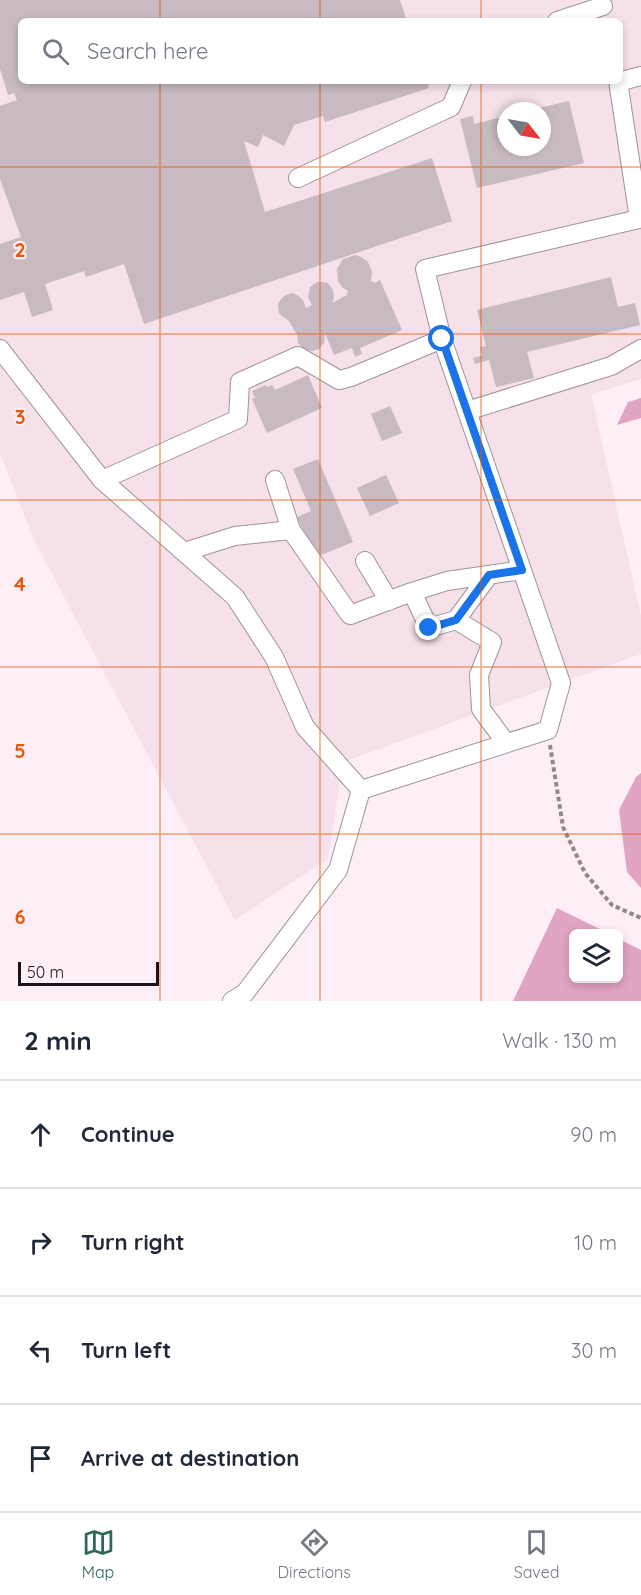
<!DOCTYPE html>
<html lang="en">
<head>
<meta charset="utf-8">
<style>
  body { margin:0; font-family:Quicksand,sans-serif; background:#f6f6f7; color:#1f2937 }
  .controls { position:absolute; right:18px; bottom:18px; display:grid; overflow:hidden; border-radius:9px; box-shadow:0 3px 9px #0003 }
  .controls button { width:54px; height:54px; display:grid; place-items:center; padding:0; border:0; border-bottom:2px solid #e0e1e3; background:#fff; color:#1f2937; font:30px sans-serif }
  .compass { position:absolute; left:497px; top:102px; width:54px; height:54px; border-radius:50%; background:#fff; box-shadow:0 3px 9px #0003; rotate:121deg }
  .scale { position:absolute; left:18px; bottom:15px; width:141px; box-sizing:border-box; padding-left:6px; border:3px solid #191416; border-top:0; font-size:16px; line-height:21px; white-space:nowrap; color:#191416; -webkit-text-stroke:4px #fdeff5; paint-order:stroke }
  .stop { position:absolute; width:18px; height:18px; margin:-14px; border:4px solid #1a73e8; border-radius:50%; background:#fff }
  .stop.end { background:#1a73e8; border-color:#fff; box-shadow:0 2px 6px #0008 }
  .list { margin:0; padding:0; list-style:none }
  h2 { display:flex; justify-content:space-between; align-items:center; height:78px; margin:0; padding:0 24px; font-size:26px }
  h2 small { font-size:20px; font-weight:400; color:#747a83 }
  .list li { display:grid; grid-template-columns:39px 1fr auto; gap:18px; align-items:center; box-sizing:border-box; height:108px; padding:0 24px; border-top:2px solid #e0e1e3 }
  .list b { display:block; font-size:22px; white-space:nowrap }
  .list em { font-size:20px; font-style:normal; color:#747a83 }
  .icon { flex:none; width:33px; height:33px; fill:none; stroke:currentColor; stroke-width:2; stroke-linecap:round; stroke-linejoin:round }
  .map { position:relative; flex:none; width:641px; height:1001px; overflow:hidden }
  .search { position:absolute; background:#fff; box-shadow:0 3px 9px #0003; left:18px; right:18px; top:18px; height:66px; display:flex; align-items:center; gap:15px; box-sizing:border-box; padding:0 21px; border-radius:9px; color:#747a83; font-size:22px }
  .sheet { height:510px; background:#fff }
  nav { display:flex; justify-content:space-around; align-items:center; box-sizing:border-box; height:84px; border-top:2px solid #e0e1e3; background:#fff; font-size:16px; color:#747a83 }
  nav a { display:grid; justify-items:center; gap:3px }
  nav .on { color:#2c6854 }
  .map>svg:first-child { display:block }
</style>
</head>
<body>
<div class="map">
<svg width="641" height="1001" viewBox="0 0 641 1001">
  <rect width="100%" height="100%" fill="#fdeff5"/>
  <path fill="#f6e0ea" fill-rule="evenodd" d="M0 0H641V379L591 394 641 616V654L343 762 328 859 235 920 34 540 0 453ZM21 21H620V81H21ZM506 111H542V147H506Z"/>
  <path fill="#e1a4c2" d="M641 398V418L617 425 628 402Z
    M641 773V888L627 872 619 810 636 777Z
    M557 908 608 933H574V978H618L619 939 641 950V1001H513Z"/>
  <path fill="#c7bac0" d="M0 0H400L407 21H21V81H427L429 88 325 122 323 116 294 125 284 146 263 135 258 147 244 141 265 212 432 158 452 221 144 324 124 264 86 277 84 271 45 284 53 310 32 317 24 292 0 300V244L21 237 0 179V106L17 100 14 93 8 95 0 69Z
    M569 101 584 163 477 188 460 119 473 116 474 124 506 116V147H542V111L530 110Z
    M355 255 361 257 368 262 372 272 371 281 375 283 380 280 402 330 360 348 362 354 355 357 352 348 334 355 325 333 324 343 319 349 313 351 305 350 298 343 297 335 289 321 282 316 279 313 278 304 281 299 286 295 292 293 297 295 303 300 306 308 312 305 308 297 310 287 317 282H322L328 283 333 290 334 298 332 303 347 295 348 291 342 287 338 281 337 269 343 259Z
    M611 277 618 307 635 303 640 325 527 352 534 378 496 387 489 360 475 364 473 358 482 356 480 347 486 346 477 310Z
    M308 375 322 408 267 433 252 399 255 398 252 391 266 385 267 387 272 385 275 390Z
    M390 406 402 433 382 441 371 414Z
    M318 459 353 542 314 558 297 517 311 511 293 469Z
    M386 475 399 503 370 516 357 488Z"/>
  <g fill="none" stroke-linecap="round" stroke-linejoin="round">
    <defs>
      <path id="minor" d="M557 21 603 6
        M618 82 641 76
        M298 178 451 107 462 81
        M0 349 102 480 235 597 274 657 305 727 361 790
        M467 411 611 366 641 349
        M102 480 238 419 240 382 298 356 339 380 351 377 442 339
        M275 480 291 530
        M184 552 235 536 291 530 350 615 412 592 447 581 522 570
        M365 561 389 601
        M412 592 429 628 456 620 489 575
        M456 620 492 642 479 675 481 709 506 743
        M232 1001 245 993 338 870 361 790 548 730 561 683 442 339 425 269 639 219 618 81"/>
    </defs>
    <use href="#minor" stroke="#a09399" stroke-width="20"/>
    <path stroke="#91888c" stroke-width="4" stroke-dasharray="4.5 3" stroke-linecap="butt" d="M550 745 563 827 585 873 612 905 641 918"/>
    <use href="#minor" stroke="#fff" stroke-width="18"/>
  </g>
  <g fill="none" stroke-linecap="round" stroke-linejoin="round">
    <path stroke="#1a73e8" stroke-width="8" d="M429 628 456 620 489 575 522 570 442 339"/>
  </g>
  <path fill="none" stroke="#e8590c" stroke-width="1.5" stroke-opacity="0.55" d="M160 0V21M320 0V21M481 0V21M160 81V1001M320 81V1001M481 81V1001M0 167H641M0 334H641M0 500H641M0 667H641M0 834H641"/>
  <g font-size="20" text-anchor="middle" font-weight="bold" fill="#e8590c" stroke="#fdeff5" stroke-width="4.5" stroke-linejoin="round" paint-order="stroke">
    <text x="20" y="257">2</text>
    <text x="20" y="424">3</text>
    <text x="20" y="591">4</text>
    <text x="20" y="758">5</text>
    <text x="20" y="924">6</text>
  </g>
</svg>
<div class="controls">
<button><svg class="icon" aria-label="layers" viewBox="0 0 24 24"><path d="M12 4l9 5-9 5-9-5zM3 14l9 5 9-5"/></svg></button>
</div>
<svg class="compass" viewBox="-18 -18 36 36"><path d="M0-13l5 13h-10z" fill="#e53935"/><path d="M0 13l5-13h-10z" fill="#747a83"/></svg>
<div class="scale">50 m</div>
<div class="stop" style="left:442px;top:339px"></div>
<div class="stop end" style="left:429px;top:628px"></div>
<div class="search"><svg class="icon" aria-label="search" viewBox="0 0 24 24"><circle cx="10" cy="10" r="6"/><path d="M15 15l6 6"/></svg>Search here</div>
</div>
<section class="sheet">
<h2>2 min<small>Walk · 130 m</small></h2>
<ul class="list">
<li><svg class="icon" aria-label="ahead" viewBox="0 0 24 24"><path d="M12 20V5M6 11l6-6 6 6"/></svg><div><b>Continue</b></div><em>90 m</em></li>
<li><svg class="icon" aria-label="right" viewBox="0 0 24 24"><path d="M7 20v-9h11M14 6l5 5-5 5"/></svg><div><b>Turn right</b></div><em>10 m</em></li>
<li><svg class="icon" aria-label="left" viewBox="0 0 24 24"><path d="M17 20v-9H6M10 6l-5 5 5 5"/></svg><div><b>Turn left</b></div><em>30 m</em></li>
<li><svg class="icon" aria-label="arrive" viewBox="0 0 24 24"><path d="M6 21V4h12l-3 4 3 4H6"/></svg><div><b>Arrive at destination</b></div></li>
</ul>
</section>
<nav>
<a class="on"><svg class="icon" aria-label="map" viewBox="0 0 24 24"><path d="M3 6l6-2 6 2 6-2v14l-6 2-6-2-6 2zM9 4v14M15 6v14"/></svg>Map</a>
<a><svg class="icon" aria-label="directions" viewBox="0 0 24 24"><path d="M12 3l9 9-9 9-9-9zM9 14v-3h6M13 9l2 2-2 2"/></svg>Directions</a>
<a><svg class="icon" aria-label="saved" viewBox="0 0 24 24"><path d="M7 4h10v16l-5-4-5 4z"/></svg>Saved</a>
</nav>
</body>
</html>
